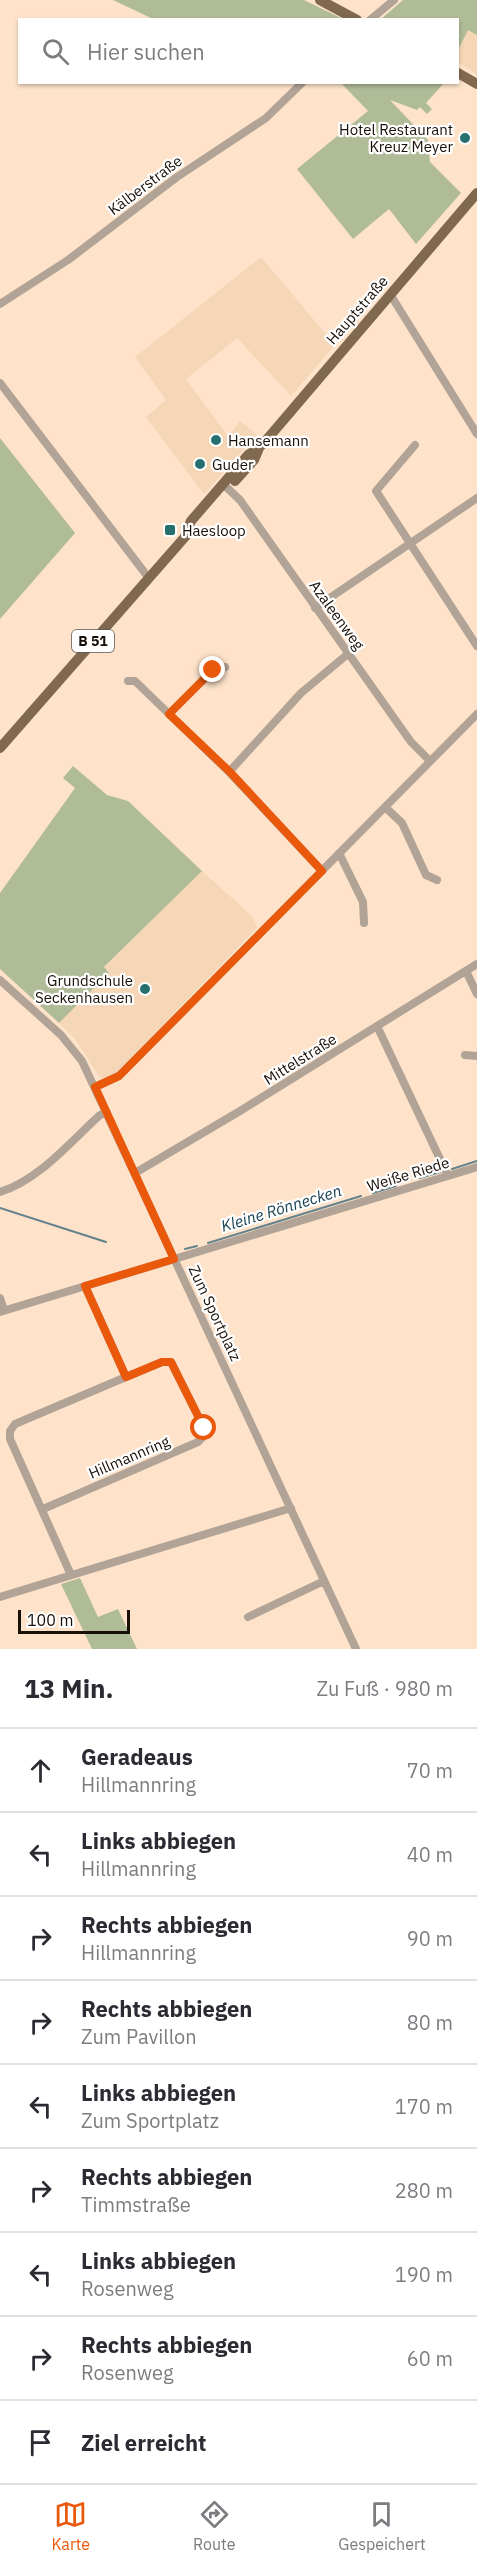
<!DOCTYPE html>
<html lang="de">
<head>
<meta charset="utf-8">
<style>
  body { margin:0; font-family:"IBM Plex Sans",sans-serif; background:#f7f7f7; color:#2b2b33 }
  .scale { position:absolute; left:18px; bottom:15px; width:112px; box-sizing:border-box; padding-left:6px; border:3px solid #180f07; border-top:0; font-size:16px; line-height:21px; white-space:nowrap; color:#180f07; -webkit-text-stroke:4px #fff; paint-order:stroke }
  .stop { position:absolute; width:18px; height:18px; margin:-14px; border:4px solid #ea580c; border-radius:50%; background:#fff }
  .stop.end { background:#ea580c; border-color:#fff; box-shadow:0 2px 6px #0008 }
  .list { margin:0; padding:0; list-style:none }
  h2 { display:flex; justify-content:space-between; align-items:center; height:78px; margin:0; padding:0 24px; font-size:26px }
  h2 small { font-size:20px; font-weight:400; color:#7c7c81 }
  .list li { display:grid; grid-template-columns:39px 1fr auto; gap:18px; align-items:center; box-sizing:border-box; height:84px; padding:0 24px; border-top:2px solid #e1e1e2 }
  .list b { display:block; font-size:22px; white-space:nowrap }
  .list p { margin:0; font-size:20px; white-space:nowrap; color:#7c7c81 }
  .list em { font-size:20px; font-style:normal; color:#7c7c81 }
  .icon { flex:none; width:33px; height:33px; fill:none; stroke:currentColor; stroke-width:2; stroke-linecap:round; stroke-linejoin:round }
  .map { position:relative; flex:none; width:477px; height:1649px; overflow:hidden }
  .search { position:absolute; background:#fff; box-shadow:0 2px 4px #0004; left:18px; right:18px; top:18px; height:66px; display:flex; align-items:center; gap:15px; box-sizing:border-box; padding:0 21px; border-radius:0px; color:#7c7c81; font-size:22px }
  .sheet { height:834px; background:#fff }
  nav { display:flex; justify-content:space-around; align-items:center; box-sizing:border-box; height:84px; border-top:2px solid #e1e1e2; background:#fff; font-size:16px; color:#7c7c81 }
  nav a { display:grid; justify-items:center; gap:3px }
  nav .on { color:#ea580c }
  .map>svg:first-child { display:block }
</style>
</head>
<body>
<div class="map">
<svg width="477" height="1649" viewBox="0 0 477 1649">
  <rect width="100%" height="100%" fill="#fee3ca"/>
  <path fill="#f5d6b7" d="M468 29 477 35V75L458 62V50Z
    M261 257 335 345 291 396 237 338 186 379 228 436 240 421 257 435 204 494 146 417 166 400 135 357Z
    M202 871 253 917 257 928 112 1077 100 1078 76 1040 59 1023 108 973 104 968Z"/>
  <path fill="#b0bb98" d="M113 0H304L343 19H153Z
    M403 0H477V35L468 30 458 50V20L381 19Z
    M341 83H444L426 103 432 109 427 114 420 107 417 110 390 100 428 140 430 162 461 193 416 244 389 209 353 239 297 169 368 111Z
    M0 438 75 533 0 619Z
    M73 766 107 795 128 801 202 871 104 967 109 973 59 1023 0 969V893L75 788 63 778Z
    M80 1578 98 1617 118 1609 137 1649H92L61 1584Z"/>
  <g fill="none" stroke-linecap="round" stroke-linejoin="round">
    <path stroke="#63828c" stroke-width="2" d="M452 1169 477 1161
      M420 1178 440 1172
      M373 1193 396 1186
      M0 1208 106 1242
      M208 1243 361 1196
      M185 1249 197 1246"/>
    <path stroke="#b1a395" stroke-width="8" d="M370 20 394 0
      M390 294 477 434
      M0 304 68 260 177 177 266 118 303 82
      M0 383 148 577
      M415 445 376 491 477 646
      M223 484 240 500 411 742 430 761
      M315 608 477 498
      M128 681H135L229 772 322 871
      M169 714 213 670 225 667
      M229 772 301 693 349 653
      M385 807 402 823 426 875 437 880
      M339 853 363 902 364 923
      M466 971 477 994
      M0 980 61 1035 82 1061 356 1649
      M377 1026 448 1176
      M465 1055 477 1056
      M95 1087 119 1076 477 714
      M135 1173 240 1111 477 964
      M0 1192C39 1180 70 1142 100 1115L107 1113
      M0 1298 4 1310
      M0 1312 477 1167
      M43 1509 198 1442 204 1436V1428L171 1362H162L126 1377
      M71 1575 10 1439V1431L15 1424 126 1377 85 1286
      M0 1597 291 1508
      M248 1617 324 1581"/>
    <path stroke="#816950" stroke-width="10" d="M320 0 357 20
      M458 73 477 84
      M235 481 254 460 259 448
      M186 533 191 521 248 455 263 444 477 193
      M0 748 191 530"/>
  </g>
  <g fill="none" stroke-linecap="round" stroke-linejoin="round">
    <path stroke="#ea580c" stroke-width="8" d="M204 1428 171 1362H162L126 1377 85 1286 174 1259 95 1087 119 1076 322 871 230 772 169 714 213 670"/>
  </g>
  <g fill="#25706f" stroke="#fff" stroke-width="2">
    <circle cx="465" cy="138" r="6"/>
    <circle cx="216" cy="440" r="6"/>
    <circle cx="200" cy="464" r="6"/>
    <rect x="164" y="524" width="12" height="12" rx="3"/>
    <circle cx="145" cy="989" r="6"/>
  </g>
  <g text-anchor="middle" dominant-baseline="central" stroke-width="4.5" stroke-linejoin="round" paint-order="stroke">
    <rect fill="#fff" stroke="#5d5751" stroke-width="1.5" x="72" y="630" width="42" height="22" rx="4.5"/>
    <g font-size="14" font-weight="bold" fill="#180f07">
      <text x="93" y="641">B 51</text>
    </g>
    <g font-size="15" fill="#180f07" stroke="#fff" text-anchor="start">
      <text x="453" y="129" text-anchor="end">Hotel Restaurant<tspan x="453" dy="17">Kreuz Meyer</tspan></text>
      <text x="228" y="440">Hansemann</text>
      <text x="212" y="464">Guder</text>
      <text x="182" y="530">Haesloop</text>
      <text x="133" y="980" text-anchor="end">Grundschule<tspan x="133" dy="17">Seckenhausen</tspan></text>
    </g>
    <g font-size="15" fill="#180f07" stroke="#fff">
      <text transform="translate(145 185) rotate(-37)">Kälberstraße</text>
      <text transform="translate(357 310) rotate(-49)">Hauptstraße</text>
      <text transform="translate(337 615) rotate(54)">Azaleenweg</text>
      <text transform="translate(300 1059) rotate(-32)">Mittelstraße</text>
      <text transform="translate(408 1174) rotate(-17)">Weiße Riede</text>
      <text transform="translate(215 1313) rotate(65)">Zum Sportplatz</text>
      <text transform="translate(129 1457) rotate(-23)">Hillmannring</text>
    </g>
    <g font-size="16" font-style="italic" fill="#1a4452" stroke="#fff">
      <text transform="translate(281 1208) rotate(-17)">Kleine Rönnecken</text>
    </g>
  </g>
</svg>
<div class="scale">100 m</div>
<div class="stop" style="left:204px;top:1428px"></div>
<div class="stop end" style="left:213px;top:670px"></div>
<div class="search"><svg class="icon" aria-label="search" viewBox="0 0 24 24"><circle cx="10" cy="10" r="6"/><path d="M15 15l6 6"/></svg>Hier suchen</div>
</div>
<section class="sheet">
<h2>13 Min.<small>Zu Fuß · 980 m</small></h2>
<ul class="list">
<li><svg class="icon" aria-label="ahead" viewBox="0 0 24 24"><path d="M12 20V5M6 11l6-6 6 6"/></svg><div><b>Geradeaus</b><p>Hillmannring</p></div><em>70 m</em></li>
<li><svg class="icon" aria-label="left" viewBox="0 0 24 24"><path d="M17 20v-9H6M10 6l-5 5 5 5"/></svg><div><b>Links abbiegen</b><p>Hillmannring</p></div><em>40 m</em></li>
<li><svg class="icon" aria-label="right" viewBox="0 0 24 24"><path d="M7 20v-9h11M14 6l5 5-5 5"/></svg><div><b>Rechts abbiegen</b><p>Hillmannring</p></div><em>90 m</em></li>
<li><svg class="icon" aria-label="right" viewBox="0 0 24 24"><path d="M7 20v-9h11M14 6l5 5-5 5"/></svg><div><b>Rechts abbiegen</b><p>Zum Pavillon</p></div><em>80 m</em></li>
<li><svg class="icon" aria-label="left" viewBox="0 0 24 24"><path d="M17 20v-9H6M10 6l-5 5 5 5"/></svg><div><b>Links abbiegen</b><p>Zum Sportplatz</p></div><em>170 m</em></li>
<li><svg class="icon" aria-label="right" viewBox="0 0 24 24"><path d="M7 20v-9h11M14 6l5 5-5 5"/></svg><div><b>Rechts abbiegen</b><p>Timmstraße</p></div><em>280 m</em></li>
<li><svg class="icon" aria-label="left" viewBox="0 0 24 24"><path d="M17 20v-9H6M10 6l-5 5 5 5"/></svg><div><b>Links abbiegen</b><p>Rosenweg</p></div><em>190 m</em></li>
<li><svg class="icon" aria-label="right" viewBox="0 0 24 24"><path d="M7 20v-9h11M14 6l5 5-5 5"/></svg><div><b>Rechts abbiegen</b><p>Rosenweg</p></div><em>60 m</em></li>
<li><svg class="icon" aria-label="arrive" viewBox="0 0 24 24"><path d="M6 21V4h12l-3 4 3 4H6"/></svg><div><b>Ziel erreicht</b></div></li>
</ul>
</section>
<nav>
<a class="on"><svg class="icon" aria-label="map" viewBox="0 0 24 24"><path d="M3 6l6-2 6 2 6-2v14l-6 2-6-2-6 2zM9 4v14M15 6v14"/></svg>Karte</a>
<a><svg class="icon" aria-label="directions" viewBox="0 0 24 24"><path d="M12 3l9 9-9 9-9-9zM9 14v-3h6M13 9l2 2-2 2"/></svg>Route</a>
<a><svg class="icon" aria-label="saved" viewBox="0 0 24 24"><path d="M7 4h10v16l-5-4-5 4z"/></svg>Gespeichert</a>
</nav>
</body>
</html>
